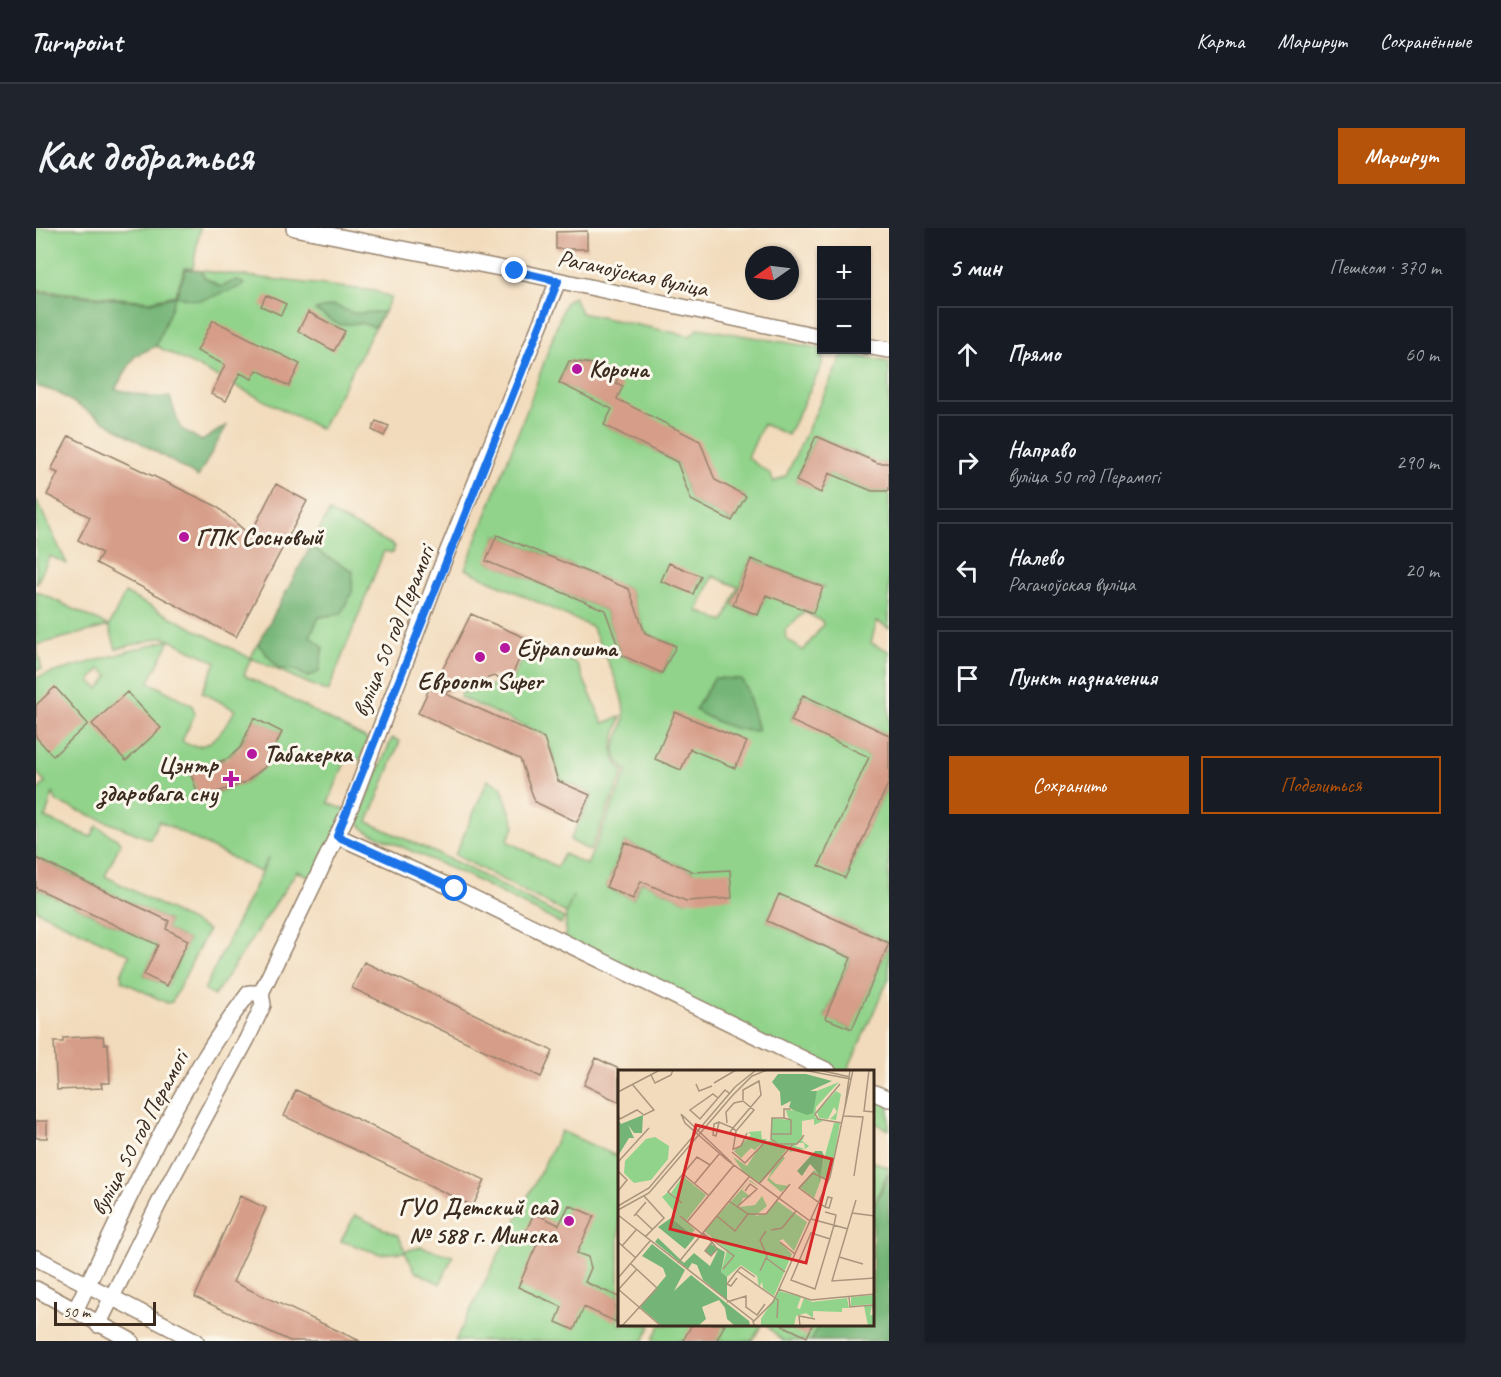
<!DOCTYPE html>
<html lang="ru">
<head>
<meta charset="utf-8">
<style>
  body { margin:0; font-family:Caveat,sans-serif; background:#20242c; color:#f1f3f6 }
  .controls { position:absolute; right:18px; top:18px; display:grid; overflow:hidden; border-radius:0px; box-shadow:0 2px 4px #0004 }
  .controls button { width:54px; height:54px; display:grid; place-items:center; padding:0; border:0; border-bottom:2px solid #363941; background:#171b24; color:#f1f3f6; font:30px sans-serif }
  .compass { position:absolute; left:709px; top:18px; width:54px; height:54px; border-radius:50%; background:#171b24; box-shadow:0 2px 4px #0004; rotate:256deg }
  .scale { position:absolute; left:18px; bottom:15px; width:102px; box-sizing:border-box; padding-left:6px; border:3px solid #3b2a1e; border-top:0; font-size:16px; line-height:21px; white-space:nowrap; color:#3b2a1e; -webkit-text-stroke:4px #fbf7ec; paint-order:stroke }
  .stop { position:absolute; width:18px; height:18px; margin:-14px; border:4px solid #1a73e8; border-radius:50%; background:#fff }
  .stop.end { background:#1a73e8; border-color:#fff; box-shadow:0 2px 6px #0008 }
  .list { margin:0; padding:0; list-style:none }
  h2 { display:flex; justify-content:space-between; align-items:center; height:78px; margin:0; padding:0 24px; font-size:26px }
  h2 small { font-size:20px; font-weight:400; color:#9ea1a6 }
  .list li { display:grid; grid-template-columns:39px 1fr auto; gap:18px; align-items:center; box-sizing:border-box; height:96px; margin:0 12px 12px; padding:0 12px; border:2px solid #363941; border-radius:0px }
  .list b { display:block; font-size:22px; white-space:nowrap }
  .list p { margin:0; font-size:20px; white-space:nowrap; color:#9ea1a6 }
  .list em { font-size:20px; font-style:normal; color:#9ea1a6 }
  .actions { display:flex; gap:12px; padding:18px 24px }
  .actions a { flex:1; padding:14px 0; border:2px solid #b45309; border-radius:0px; text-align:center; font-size:21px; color:#b45309 }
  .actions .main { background:#b45309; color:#fff }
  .icon { flex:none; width:33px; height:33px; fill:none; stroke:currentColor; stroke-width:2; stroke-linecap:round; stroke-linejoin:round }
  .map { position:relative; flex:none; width:853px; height:1113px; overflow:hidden; border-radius:0px }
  header { display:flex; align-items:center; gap:36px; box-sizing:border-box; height:84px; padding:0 30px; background:#171b24; border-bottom:2px solid #363941 }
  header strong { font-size:28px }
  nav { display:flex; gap:33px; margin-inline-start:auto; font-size:21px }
  .intro { display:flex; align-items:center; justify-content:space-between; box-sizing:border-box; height:144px; padding:0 36px }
  h1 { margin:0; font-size:42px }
  .button { padding:15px 27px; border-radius:0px; background:#b45309; color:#fff; font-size:21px; font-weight:700 }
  main { display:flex; gap:36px; padding:0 36px }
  aside { flex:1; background:#171b24; border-radius:0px; box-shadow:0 2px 4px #0004 }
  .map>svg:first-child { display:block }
</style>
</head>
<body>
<header>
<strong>Turnpoint</strong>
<nav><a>Карта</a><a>Маршрут</a><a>Сохранённые</a></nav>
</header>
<div class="intro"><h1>Как добраться</h1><a class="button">Маршрут</a></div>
<main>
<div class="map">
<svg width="853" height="1113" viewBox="0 0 853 1113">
  <rect width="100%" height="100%" fill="#fbf7ec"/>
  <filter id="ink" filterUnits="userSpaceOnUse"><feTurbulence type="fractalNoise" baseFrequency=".0167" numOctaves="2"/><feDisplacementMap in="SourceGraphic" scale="12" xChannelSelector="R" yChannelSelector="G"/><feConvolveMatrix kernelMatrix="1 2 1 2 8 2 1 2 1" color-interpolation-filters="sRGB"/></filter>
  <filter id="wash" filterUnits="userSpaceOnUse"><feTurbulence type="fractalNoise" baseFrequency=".008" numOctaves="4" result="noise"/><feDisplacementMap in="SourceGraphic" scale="24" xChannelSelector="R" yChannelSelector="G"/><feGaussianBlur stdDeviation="1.35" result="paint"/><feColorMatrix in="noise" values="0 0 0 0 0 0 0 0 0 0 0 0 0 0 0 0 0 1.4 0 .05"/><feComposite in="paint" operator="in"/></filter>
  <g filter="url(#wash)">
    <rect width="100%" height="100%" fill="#f2dbbc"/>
    <path fill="#91d38b" stroke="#667e54" stroke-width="1.5" fill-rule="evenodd" d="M0 0H164L157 40H149L139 67 114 73 0 62Z
      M150 41 339 63 355 70 285 201 120 118Z
      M538 68 545 85 654 108 663 100 783 120 787 127 786 137 752 207 727 196 712 230 734 246 738 254 750 248 806 128 813 126 853 134V235H842L780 208 760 253 785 264 793 245 836 263H853V400L841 393 835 415 853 423V507L767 467 755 492 833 529 809 650 853 554V715L743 667 731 693 815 730 789 789 815 801 853 716V750L811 843H792L529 714 530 686 537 668 530 685 419 627 452 552 465 558 479 598 471 613 521 639 528 626 551 637 591 543C564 520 591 508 588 483 585 455 567 425 556 399L429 341 491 182 529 75ZM533 133 557 136 575 147 580 155 576 180 523 155ZM569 197 709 268 695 293 655 272 641 234ZM461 307 593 361 609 405 640 418 626 445 585 427 569 382 451 333ZM715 331 787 359 730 367 722 387 697 377ZM677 348 702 359 688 394 662 383ZM769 384 786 393 787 397 767 423 750 410 749 402ZM589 614 658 644 650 673 605 653 597 671 570 659Z
      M0 271 31 336 14 328 0 357Z
      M293 284 359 318 357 325 348 323 292 464 215 430 208 447 331 511 324 533 312 527 292 575 313 583 281 652 261 643 178 768 168 762 233 629 224 644 123 593 114 611 21 574 17 565 9 590 55 609 61 598 85 614 69 648 172 702 136 774 131 775 86 753 85 746 94 727 0 682V660L122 717 108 747 131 758 152 712 130 701 133 693 2 631 0 634V564L9 555 0 543V452L1 449 133 412 127 409 80 421 73 398 0 417 6 441 0 442V363L73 398 89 365 214 430 222 416 243 441 259 442 272 449 274 408 283 389 305 386 302 334 287 329 276 316ZM134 412 180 434 166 464 199 482C189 501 171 530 146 513L159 486 156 477 113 454ZM64 441 73 448 63 461 54 453ZM218 491 246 504 229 539 208 555 164 570 154 543C197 529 198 531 218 491Z
      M494 414 541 436 567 495 585 489C579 509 569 528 588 543L554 623 534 612 557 566 524 551 510 508 424 469 426 463 432 465 462 455 472 460Z
      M356 510 364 513 332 594 422 635 528 690 525 696 432 648 330 603 323 595 324 587Z
      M837 864 853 871V902L837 894Z
      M525 903 583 929V1096L615 1097 607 1113H419Z
      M836 933 853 940 837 980H836Z
      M319 987 363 1008 369 1023 385 1019 417 1028 404 1056 379 1043 369 1024 344 1026 305 1013Z
      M624 1097H726L716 1113H616Z
      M730 1097H783L775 1113H747Z"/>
    <path fill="#74b577" stroke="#58704a" stroke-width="1.5" d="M150 41 165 43 168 49 185 59 200 52 209 56C205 59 169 72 164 72 157 73 147 69 140 68L120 118 99 128 79 161 114 169H134L144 200 166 213 191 197 162 249 20 164 0 158V64L114 74 140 68Z
      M298 77 317 85 348 84 339 99 323 95 303 97 279 82Z
      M276 316C287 330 301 333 317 343L316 364 305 386 283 389 274 408 287 419 283 444 272 449 259 442 243 441 222 416Z
      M678 450 705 451 711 461 722 503C699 504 678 493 659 482Z
      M853 945V1113H775L783 1097 836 1096 837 980Z"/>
    <g id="blocks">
      <path fill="#d69d88" d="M551 3V21H520V4Z
        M230 67 250 76 245 87 225 78Z
        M272 84 309 103 298 123 262 103Z
        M177 92 264 136 253 158 221 142 216 151 204 145 190 173 175 166 189 137 161 123Z
        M533 133 557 136 567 141 581 152 580 155 587 158 581 171 664 213 679 252 710 268 696 293 655 272 641 234 568 197 576 181 523 155Z
        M340 193 353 198 348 208 336 202Z
        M33 208 180 278 214 307 240 256 271 273 200 409 60 335 66 325 42 312 54 289 11 267 22 245 15 242Z
        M780 208 842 235H853V263H836L793 245 785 265 760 253Z
        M461 307 593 361 609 405 640 418 626 445 585 427 569 382 450 333Z
        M715 331 787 359 777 385 730 367 722 387 697 377Z
        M633 335 665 348 657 366 625 353Z
        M435 386 492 411 473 454 458 448 408 465 508 510 522 553 554 567 541 594 499 574 484 531 382 485 394 459 396 460 418 420Z
        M19 459 52 496 17 528 0 509V477Z
        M91 464 125 500 90 533 56 496Z
        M767 467 853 507V554L809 650 783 638 833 529 755 493Z
        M639 484 711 514 699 540 654 521 645 542 619 531Z
        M218 490 246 504 229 539 208 555 163 570 154 543 191 531 204 520Z
        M589 614 658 644 694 642 696 670 650 673 605 653 597 671 570 659Z
        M0 630 133 693 130 701 152 712 131 758 108 747 122 717 0 660Z
        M743 666 853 715 816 801 789 790 815 730 731 693Z
        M328 734 517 823 505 849 316 760Z
        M67 808 68 816H72L74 855H65L66 860 21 862 18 814H27V810Z
        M560 830 583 841V874L548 857Z
        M260 862 449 952 437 978 248 888Z
        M0 893H11V910H0Z
        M204 968 230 980 197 1054 324 1113H254L159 1069Z
        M533 977 558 988 541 1025 552 1029 555 1040 549 1054 583 1069 580 1094 548 1079 538 1102 520 1094 526 1079 482 1059 502 1014 488 1008 498 985 523 997Z
        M656 1096H689L680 1113H647Z
        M744 1096H777L771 1109Z"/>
    </g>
  </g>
  <g filter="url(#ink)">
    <use href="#blocks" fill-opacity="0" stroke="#96826d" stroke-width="1.5"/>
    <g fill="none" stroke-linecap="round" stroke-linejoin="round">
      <defs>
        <path id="minor" d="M258 0 479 43 786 109
          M830 118 853 122
          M301 608 419 661 792 843
          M836 864 853 871
          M0 1030 160 1113
          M0 1061 95 1113
          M39 1083C91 975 140 860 213 765H225
          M62 1097 128 965 211 811 227 777 225 765 313 583 406 337 522 53"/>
      </defs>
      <use href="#minor" stroke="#96826d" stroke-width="18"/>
      <use href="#minor" stroke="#fff" stroke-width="15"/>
    </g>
  </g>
  <g fill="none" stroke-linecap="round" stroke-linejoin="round" filter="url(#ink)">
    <path stroke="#1a73e8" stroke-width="8" d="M419 661 301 608 522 53 479 43"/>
  </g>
  <g fill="#b5179e" stroke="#fbf7ec" stroke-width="2">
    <circle cx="541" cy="141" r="6"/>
    <circle cx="148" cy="309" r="6"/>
    <circle cx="469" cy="420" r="6"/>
    <circle cx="444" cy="429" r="6"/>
    <circle cx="216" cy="526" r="6"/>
    <path d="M192 542h6v6h6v6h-6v6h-6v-6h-6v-6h6z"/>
    <circle cx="533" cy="993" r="6"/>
  </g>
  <g text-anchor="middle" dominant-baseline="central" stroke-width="6" stroke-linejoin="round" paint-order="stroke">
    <g font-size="24" fill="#3b2a1e" stroke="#fbf7ec">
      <text transform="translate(597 45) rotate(12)">Рагачоўская вуліца</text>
      <text transform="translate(357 403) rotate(-68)">вуліца 50 год Перамогі</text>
      <text transform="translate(103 905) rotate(-62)">вуліца 50 год Перамогі</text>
    </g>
    <g font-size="24" font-weight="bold" fill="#3b2a1e" stroke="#fbf7ec" text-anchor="start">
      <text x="553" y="141">Корона</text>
      <text x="160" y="309">ГПК Сосновый</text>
      <text x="481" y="420">Еўрапошта</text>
      <text x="444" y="453" text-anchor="middle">Евроопт Super</text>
      <text x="228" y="526">Табакерка</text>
      <text x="182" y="537" text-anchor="end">Цэнтр<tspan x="182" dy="28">здаровага сну</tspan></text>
      <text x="521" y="979" text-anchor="end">ГУО Детский сад<tspan x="521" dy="28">№ 588 г. Минска</tspan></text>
    </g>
  </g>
  <g transform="translate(582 842)">
    <rect width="256" height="256" fill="#f2dbbc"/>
    <path d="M221 12 198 37 197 47 205 51 196 55V49L184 51V66L177 76 187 79 186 73H179L186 66 184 71 191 76 187 79 172 82 170 78 164 85 167 88 151 108 158 114 171 116 163 122 149 110 154 101 142 113 126 103 115 87 129 96 144 73 137 80 133 78 123 88 116 81 133 65 130 62 143 61 144 69H149L146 73 153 70 154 48 171 50 168 40 194 41 199 21ZM218 21 223 24 218 50 212 49 219 42 216 37 210 49 201 48 199 42ZM216 53H222L216 87 210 109 204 107 196 128 181 117 196 100 202 103ZM37 67 51 76 50 89 33 110 16 113 6 103 7 91 28 69ZM65 106 88 125 68 151 77 160 73 164 53 148 58 144 44 127 50 122 64 133 53 123ZM132 110 141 117 131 111 124 120 133 127 125 128 121 137 137 135 144 126 149 136 137 146 148 144 159 131 189 152 176 181 165 169 161 171 174 184 156 226 145 218 144 212 141 217 139 206 123 195 109 207 103 202 109 180 86 161ZM161 221 183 227 179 238 182 239 186 228 194 232 229 228 231 238H224V242L195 241V248L188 243 178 246 176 256H143V249ZM256 225V256H250L246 236H254L252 245H256V234L233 236V227Z" fill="#91d38b"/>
    <path d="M160 4H188L214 11 192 21H199L195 43 189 45 175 40 171 37 173 31 163 36 162 22 154 12ZM25 45 24 63H16L10 55 16 68H11L0 86V49L3 54ZM197 81H204L206 86 201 112V104L192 94 184 106 179 101ZM53 148 77 167 67 179 40 157ZM40 168 66 193 76 183 92 196 100 180 93 186 87 181 93 174 107 182 103 202 109 207V230L85 210 79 195 74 193 70 199 37 172ZM34 174 67 200 56 221 73 205 131 251 132 256H117L109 249 107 238 101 230 84 237 88 249 80 256H44L22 237 48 206 45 198 24 186Z" fill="#74b577"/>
    <path fill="none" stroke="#a9947d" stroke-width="1.5" d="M185 0 233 9M201 0 232 7M251 0 246 41 257 42M33 5 37 13 53 5 55 0M96 13 118 0M78 14 81 21 94 16M222 14 197 44 200 49 224 53M0 22 42 0M100 28 95 24 72 40 82 49 107 20 111 23M227 37 232 0M173 39H166V48H154L153 69 160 74H179L186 65M63 44 67 53 109 90 192 151M0 45 2 49 19 40 26 45 36 40 14 14M64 45 114 93M226 46 245 47 236 106M101 52 96 54 95 65 98 66 101 52 115 58 112 62 117 66M109 53 108 42 116 33 125 31 136 40 118 61 115 80M118 61 115 58 143 25 141 11 125 20V30M154 64H173V50L166 48M116 79 123 76 129 63M114 82 127 93 148 71M0 92 31 58M0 101 9 110 0 121M65 104 90 125M77 113 102 83M141 114 175 74M26 126 46 148 27 167M238 130 214 211 257 208M111 131 130 144H148L172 114M64 133 50 122 79 87 92 95M0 136 31 118 117 17 138 0M120 136 139 119 132 114 127 121M207 137 210 127 214 128 211 138 207 137 181 118 195 103 211 111M0 140 31 123 114 26 134 6 149 0M207 142 218 145 216 155 212 169 197 219 173 210 193 163 212 169M234 143 257 146M18 144 34 159M0 145 136 251M16 146 28 132M62 146 94 172 99 179 93 186 87 181 94 172M99 146 117 161 130 144M193 149 230 159M69 152 116 95M153 160 164 158 178 141M85 163 116 186 105 199M0 172 18 188M162 172 177 184M4 176 18 160M221 187 245 194M148 188 167 202M60 193 131 107M119 201 123 197 137 207M142 201 149 186 142 170 148 161M0 208 32 171M119 208 113 216 109 214 119 201 160 230 159 248M0 219 43 256M160 219 193 230 257 224M0 220 19 199M231 227 232 237 255 235 256 245M109 232 128 226V237L139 245 147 234M4 256 39 218 13 194M137 256 135 252 155 232 212 107 235 0M182 256 181 246 197 249"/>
    <path fill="#d62828" fill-opacity="0.15" stroke="#d62828" stroke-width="3" d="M78 55 214 89 188 193 52 159Z"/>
    <rect width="256" height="256" fill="none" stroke="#3b2a1e" stroke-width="3"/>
  </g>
</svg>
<div class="controls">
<button>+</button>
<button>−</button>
</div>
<svg class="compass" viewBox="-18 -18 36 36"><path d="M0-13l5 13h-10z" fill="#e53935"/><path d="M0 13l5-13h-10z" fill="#9ea1a6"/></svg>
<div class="scale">50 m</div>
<div class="stop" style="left:419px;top:661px"></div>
<div class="stop end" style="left:479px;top:43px"></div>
</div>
<aside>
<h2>5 мин<small>Пешком · 370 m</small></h2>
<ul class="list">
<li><svg class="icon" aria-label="ahead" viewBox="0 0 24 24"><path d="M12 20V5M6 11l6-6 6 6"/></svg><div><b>Прямо</b></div><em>60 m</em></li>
<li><svg class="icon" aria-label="right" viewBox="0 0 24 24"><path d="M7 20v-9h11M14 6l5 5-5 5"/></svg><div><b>Направо</b><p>вуліца 50 год Перамогі</p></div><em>290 m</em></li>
<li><svg class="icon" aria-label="left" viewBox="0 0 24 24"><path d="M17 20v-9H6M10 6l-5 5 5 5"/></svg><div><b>Налево</b><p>Рагачоўская вуліца</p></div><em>20 m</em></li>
<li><svg class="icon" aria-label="arrive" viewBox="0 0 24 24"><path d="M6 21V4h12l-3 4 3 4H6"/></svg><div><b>Пункт назначения</b></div></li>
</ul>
<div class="actions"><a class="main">Сохранить</a><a>Поделиться</a></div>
</aside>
</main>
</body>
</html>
